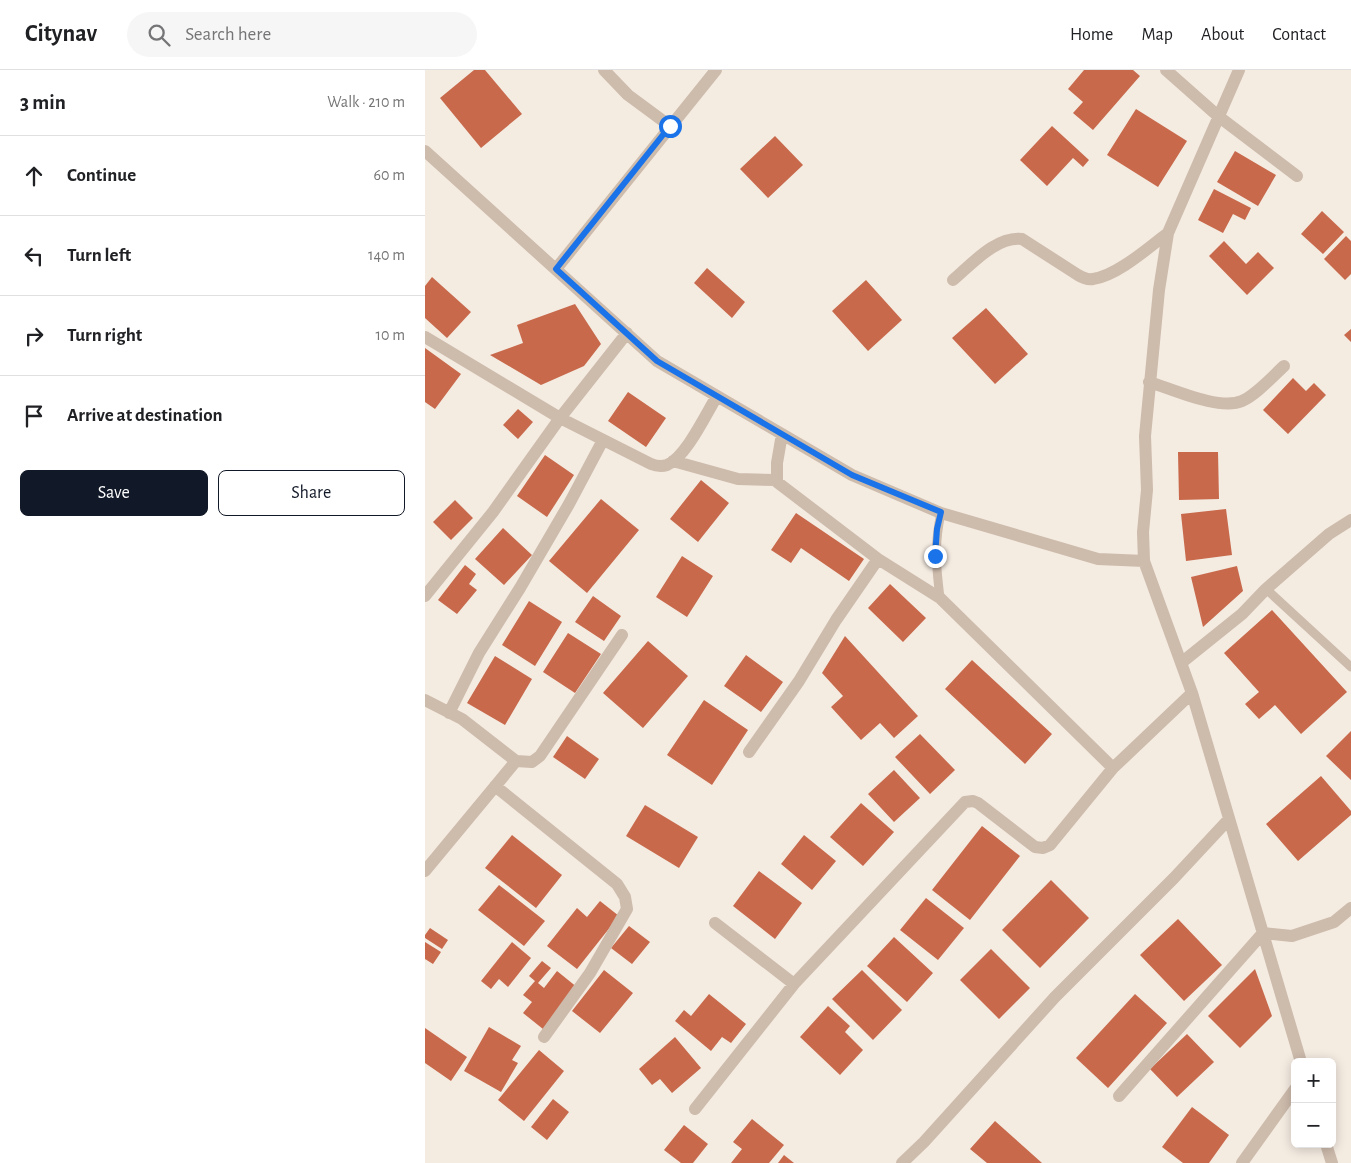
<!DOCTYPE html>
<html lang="en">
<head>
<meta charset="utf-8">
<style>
  body { margin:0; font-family:"Alegreya Sans",sans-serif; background:#f6f6f6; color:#202124 }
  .controls { position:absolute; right:15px; bottom:15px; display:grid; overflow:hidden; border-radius:8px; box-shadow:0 2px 12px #0003 }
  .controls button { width:45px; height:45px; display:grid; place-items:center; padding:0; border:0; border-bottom:1px solid #e0e0e0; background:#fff; color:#202124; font:25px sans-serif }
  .stop { position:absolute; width:15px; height:15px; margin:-11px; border:4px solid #1a73e8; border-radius:50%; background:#fff }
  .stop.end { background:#1a73e8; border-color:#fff; box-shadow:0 1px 5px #0008 }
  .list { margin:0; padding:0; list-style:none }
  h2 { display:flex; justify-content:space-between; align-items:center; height:65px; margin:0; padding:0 20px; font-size:21px }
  h2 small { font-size:16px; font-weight:400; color:#757577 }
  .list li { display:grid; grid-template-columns:32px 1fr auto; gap:15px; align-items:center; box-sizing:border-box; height:80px; padding:0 20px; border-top:1px solid #e0e0e0 }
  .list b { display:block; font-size:19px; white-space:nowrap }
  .list em { font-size:16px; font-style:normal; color:#757577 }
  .actions { display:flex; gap:10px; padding:15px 20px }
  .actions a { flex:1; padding:11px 0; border:1px solid #111827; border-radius:8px; text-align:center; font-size:18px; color:#111827 }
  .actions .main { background:#111827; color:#fff }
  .icon { flex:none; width:28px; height:28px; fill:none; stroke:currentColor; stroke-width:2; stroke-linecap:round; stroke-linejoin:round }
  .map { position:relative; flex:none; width:926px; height:1093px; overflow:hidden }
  header { display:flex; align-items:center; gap:30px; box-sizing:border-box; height:70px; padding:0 25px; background:#fff; border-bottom:1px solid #e0e0e0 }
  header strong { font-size:24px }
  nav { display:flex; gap:28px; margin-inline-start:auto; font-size:18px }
  .search { width:350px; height:45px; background:#f6f6f6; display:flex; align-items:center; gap:12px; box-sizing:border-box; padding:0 18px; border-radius:28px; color:#757577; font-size:19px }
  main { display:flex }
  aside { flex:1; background:#fff }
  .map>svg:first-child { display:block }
</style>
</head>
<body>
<header>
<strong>Citynav</strong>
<div class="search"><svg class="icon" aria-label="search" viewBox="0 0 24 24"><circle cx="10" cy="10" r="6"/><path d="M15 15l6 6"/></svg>Search here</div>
<nav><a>Home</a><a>Map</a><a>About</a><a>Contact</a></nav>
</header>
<main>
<aside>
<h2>3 min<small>Walk · 210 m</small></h2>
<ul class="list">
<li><svg class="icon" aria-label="ahead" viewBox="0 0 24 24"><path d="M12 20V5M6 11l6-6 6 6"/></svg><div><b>Continue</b></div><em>60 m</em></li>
<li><svg class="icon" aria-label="left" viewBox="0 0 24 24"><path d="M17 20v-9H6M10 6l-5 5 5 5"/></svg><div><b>Turn left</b></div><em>140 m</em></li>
<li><svg class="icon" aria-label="right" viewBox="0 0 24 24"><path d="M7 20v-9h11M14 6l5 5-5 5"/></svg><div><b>Turn right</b></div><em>10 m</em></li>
<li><svg class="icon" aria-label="arrive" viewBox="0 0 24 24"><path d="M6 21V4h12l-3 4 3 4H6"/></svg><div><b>Arrive at destination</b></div></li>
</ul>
<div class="actions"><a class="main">Save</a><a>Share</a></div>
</aside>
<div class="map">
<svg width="926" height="1093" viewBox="0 0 926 1093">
  <rect width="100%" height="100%" fill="#f4ebe1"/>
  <path fill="#c8694b" d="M49 0H60L97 44 56 78 15 28Z
    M659 0H708L715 6 668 60 648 43 658 32 643 19Z
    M711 39 762 71 733 117 682 85Z
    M627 56 664 90 658 97 648 88 622 116 595 90Z
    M350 66 378 95 343 128 315 99Z
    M810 81 851 105 833 136 792 112Z
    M789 119 826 138 820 150 808 144 798 163 773 150Z
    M897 141 919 162 898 184 876 164Z
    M921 166 926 171V204L920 210 899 189Z
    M799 171 821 194 833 182 849 198 822 225 784 186Z
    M282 198 320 232 307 248 269 213Z
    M7 207 46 242 22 268 0 248V216Z
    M441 210 477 250 443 281 407 241Z
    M150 234 176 274 159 296 116 315 65 285 98 273 92 255Z
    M561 238 603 284 570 314 527 268Z
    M926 259V272L919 265Z
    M0 278 36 304 10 339 0 332Z
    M868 308 881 321 889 313 901 325 863 364 838 340Z
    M203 322 241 348 221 377 183 351Z
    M93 339 108 352 93 369 78 355Z
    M753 382H793L794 429 754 430Z
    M120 385 149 405 122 447 92 426Z
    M276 410 304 433 273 472 245 449Z
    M176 429 214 460 162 523 124 491Z
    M30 430 48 448 26 470 8 452Z
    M801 439 807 485 761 491 756 444Z
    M371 443 439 489 424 511 376 478 366 493 346 480Z
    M78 458 107 485 79 515 50 489Z
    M257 486 288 506 262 547 231 527Z
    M40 495 51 504 44 514 52 520 32 544 13 530Z
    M812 496 818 521 778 557 766 507Z
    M465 514 501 548 478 572 443 538Z
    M168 526 196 546 179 571 150 552Z
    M104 531 137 552 110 596 77 575Z
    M847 540 922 622 876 664 850 635 834 649 820 634 834 622 799 583Z
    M143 563 176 584 150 623 118 602Z
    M420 566 493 646 469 668 455 653 436 670 406 637 418 626 397 603Z
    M223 571 263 606 218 658 178 623Z
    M321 585 358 612 336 642 299 616Z
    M70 586 107 609 80 655 42 633Z
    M547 590 627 664 600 694 520 619Z
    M279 630 323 660 287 715 242 685Z
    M926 661V710L901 686Z
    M495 664 530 700 505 724 470 687Z
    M142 666 174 689 160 709 128 687Z
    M469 700 495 728 469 752 443 724Z
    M896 706 926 741V745L873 791 841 754Z
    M436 733 469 762 438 796 405 767Z
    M220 735 273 767 254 798 201 766Z
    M557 756 595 786 545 850 507 820Z
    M87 765 137 805 111 838 60 798Z
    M379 765 411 791 387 820 356 794Z
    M334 801 377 833 350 869 308 836Z
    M626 810 664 848 615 898 577 860Z
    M74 815 120 851 99 876 53 840Z
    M501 828 539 858 513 890 475 860Z
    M175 831 194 846 152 899 122 876 152 838 162 847Z
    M753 849 797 895 759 931 715 885Z
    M204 856 225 872 207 894 186 878Z
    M5 858 23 870 17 879 0 868V865Z
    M469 867 508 903 482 932 442 896Z
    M0 872 16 882 8 894 0 889Z
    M87 872 106 888 83 917 74 909 66 919 56 911Z
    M566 879 605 918 574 949 535 910Z
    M117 891 126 898 113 913 119 918 132 901 153 918 118 959 98 943 107 932 98 925 110 911 104 906Z
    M830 899 847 946 815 978 783 946Z
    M179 900 208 923 175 963 147 941Z
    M437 900 477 940 448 970 407 929Z
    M284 924 321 954 306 973 297 967 286 981 250 951 259 940 266 946Z
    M710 924 742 953 683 1018 651 988Z
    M403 936 425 956 420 962 438 980 415 1005 375 967Z
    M64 957 96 976 87 990 93 993 76 1022 39 1001Z
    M0 958 42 987 26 1011 0 993Z
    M762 964 789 992 752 1027 725 999Z
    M250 967 276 998 247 1023 235 1009 227 1015 214 999Z
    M114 980 139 1001 99 1051 73 1030Z
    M128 1029 144 1042 122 1070 106 1057Z
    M767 1037 804 1065 784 1093H758L737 1077Z
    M327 1049 359 1075 344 1093H306L317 1079 308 1072Z
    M570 1051 617 1093H562L545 1079Z
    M259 1055 283 1074 268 1093H256L239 1080Z
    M359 1085 369 1093H353Z"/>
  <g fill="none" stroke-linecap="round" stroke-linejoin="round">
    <path stroke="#cdbbac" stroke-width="9" d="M841 519 926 597
      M515 528C511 496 509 475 516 443"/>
    <path stroke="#cdbbac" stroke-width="12" d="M179 0 203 25 245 56
      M741 0 793 46 872 106
      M814 0 743 163 734 220 720 366 722 420 718 462 719 491 767 623 876 992
      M0 81 232 291 427 405 516 443 673 489 719 491
      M131 199 291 0
      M528 210C547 194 571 166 597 169L653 205C658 208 663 210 668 209 692 206 724 177 743 163
      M0 267 135 348 226 394C231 396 236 397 242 395 261 387 281 344 292 326
      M724 312C747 319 795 341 817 331 831 325 847 307 859 296
      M357 364 352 393V412L453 489 515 528 688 698 767 623
      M248 391 313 409 351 410
      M0 526 68 442 135 348 202 263
      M756 593 817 544 841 519 904 464 926 450
      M0 630 37 649 91 691 107 692 115 686 197 565
      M24 643 54 583 95 518 144 434 178 370
      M324 682 374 611 411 550 453 489
      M70 716 192 814 200 827 202 839 165 903 119 967
      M0 801 91 691
      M290 853 369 914
      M694 1026 838 863 867 866 909 852 926 838
      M270 1039 369 914 540 732 548 731 553 733 610 777 618 778 625 775 688 698
      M901 1074 907 1093
      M477 1093 499 1072 630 927 749 808 804 749
      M817 1093 870 1019"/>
  </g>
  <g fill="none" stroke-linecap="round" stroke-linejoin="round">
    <path stroke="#1a73e8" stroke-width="6" d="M245 56 131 199 232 291 427 405 516 442 512 459 510 486"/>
  </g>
</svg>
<div class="controls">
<button>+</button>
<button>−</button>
</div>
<div class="stop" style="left:245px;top:56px"></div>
<div class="stop end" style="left:510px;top:486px"></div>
</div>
</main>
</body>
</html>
